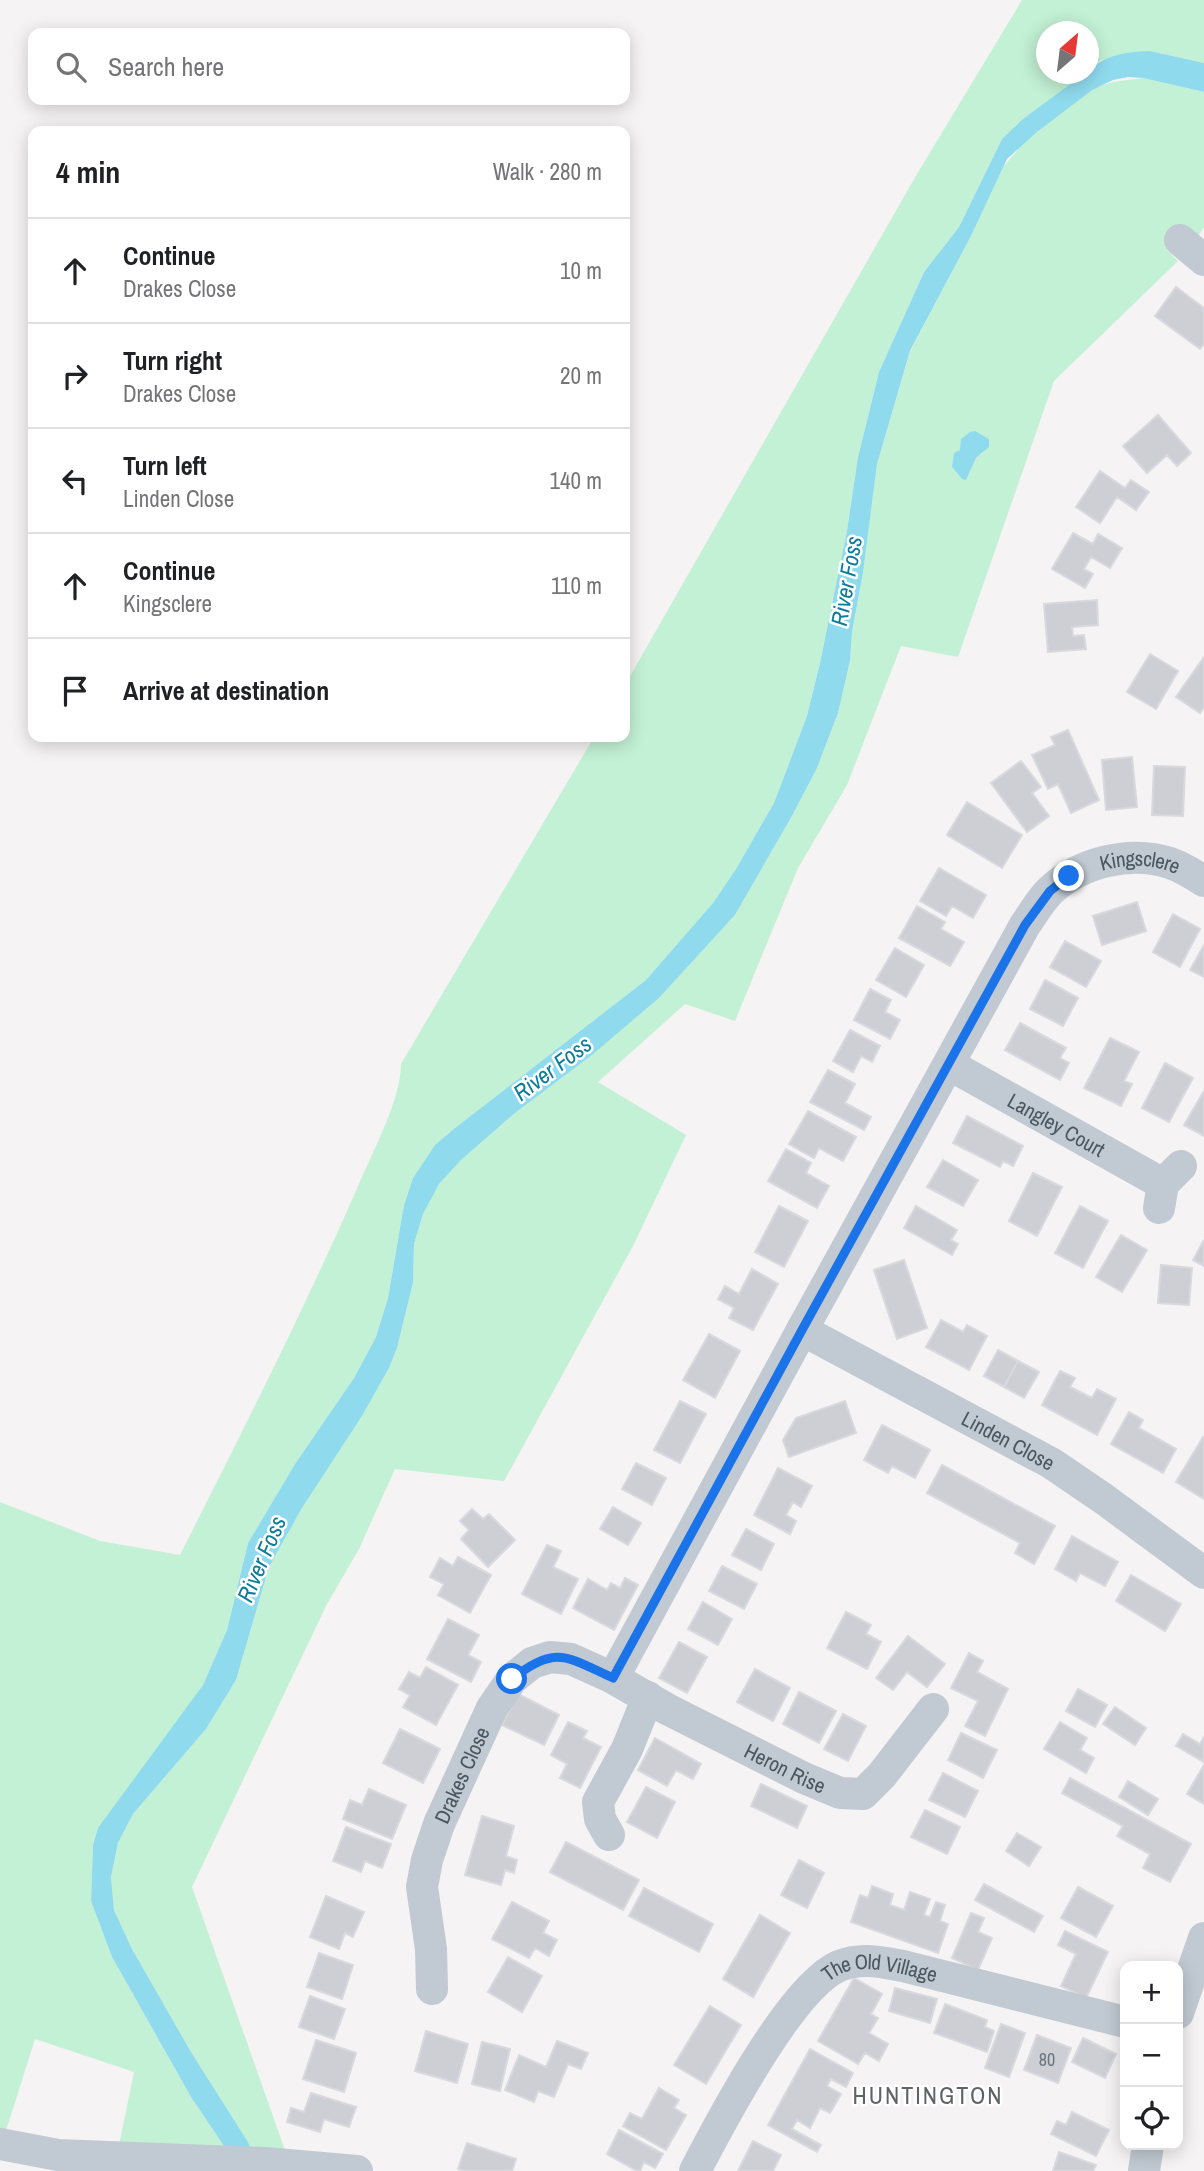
<!DOCTYPE html>
<html lang="en">
<head>
<meta charset="utf-8">
<style>
  body { margin:0; font-family:"Archivo Narrow",sans-serif; background:#f2f2f2; color:#202124 }
  .controls { position:absolute; right:21px; bottom:21px; display:grid; overflow:hidden; border-radius:14px; box-shadow:0 4px 18px #0003 }
  .controls button { width:63px; height:63px; display:grid; place-items:center; padding:0; border:0; border-bottom:2px solid #e0e0e0; background:#fff; color:#202124; font:35px sans-serif }
  .compass { position:absolute; left:1036px; top:21px; width:63px; height:63px; border-radius:50%; background:#fff; box-shadow:0 4px 18px #0003; rotate:28deg }
  .stop { position:absolute; width:21px; height:21px; margin:-16px; border:5px solid #1a73e8; border-radius:50%; background:#fff }
  .stop.end { background:#1a73e8; border-color:#fff; box-shadow:0 2px 7px #0008 }
  .list { margin:0; padding:0; list-style:none }
  h2 { display:flex; justify-content:space-between; align-items:center; height:91px; margin:0; padding:0 28px; font-size:30px }
  h2 small { font-size:23px; font-weight:400; color:#757577 }
  .list li { display:grid; grid-template-columns:46px 1fr auto; gap:21px; align-items:center; box-sizing:border-box; height:105px; padding:0 28px; border-top:2px solid #e0e0e0 }
  .list b { display:block; font-size:26px; white-space:nowrap }
  .list p { margin:0; font-size:23px; white-space:nowrap; color:#757577 }
  .list em { font-size:23px; font-style:normal; color:#757577 }
  .icon { flex:none; width:38px; height:38px; fill:none; stroke:currentColor; stroke-width:2; stroke-linecap:round; stroke-linejoin:round }
  .map { position:relative; flex:none; width:1204px; height:2171px; overflow:hidden }
  .search { position:absolute; background:#fff; box-shadow:0 4px 18px #0003; left:28px; top:28px; width:602px; height:77px; display:flex; align-items:center; gap:18px; box-sizing:border-box; padding:0 24px; border-radius:14px; color:#757577; font-size:26px }
  .panel { position:absolute; background:#fff; box-shadow:0 4px 18px #0003; left:28px; top:126px; width:602px; height:616px; border-radius:14px }
  .map>svg:first-child { display:block }
</style>
</head>
<body>
<div class="map">
<svg width="1204" height="2171" viewBox="0 0 1204 2171">
  <rect width="100%" height="100%" fill="#f5f3f3"/>
  <path fill="#c3f1d5" fill-rule="evenodd" d="M1022 0H1204V63L1150 51 1101 60 1089 70 1088 32H1046V74H1084L1002 139 959 227 924 272 879 372 858 457 847 531 820 663 807 716 774 803 736 869 713 903 646 980 455 1128 435 1145 413 1178 404 1205 388 1298 376 1337 354 1378 295 1464 248 1543 227 1630 203 1685 93 1845 91 1901 112 1957 191 2097 224 2146 118 2150 134 2072 35 2039 5 2134 0 2132V1502L100 1541 180 1555C242 1432 304 1310 359 1184 373 1151 401 1099 401 1064L594 737H625V685L917 174Z
    M1143 78 1204 92V227L1197 238 1173 236 1167 250 1178 261 1054 381 958 657 901 646 847 785 798 868 735 1021 685 1004 598 1082 686 1135 633 1246 504 1481 395 1469 359 1549 327 1604 192 1887 286 2153 254 2157 248 2142 191 2052 132 1949 114 1910 111 1877 118 1843 133 1814 206 1729 236 1680 269 1567 302 1508 362 1416 389 1368 397 1348 413 1283 414 1244 423 1214 439 1184 461 1160 515 1113 592 1055 659 998 735 915 792 816 817 768 838 713 850 661 852 632 863 573 877 463 910 352 971 236 1003 167 1023 144 1088 90 1113 82ZM962 445 984 452 976 458 962 479 952 467Z"/>
  <path fill="#90daee" d="M1150 51 1204 63V92L1143 78 1128 77 1113 80 1092 90 1037 132 1007 159 971 236 910 351 877 464 863 573 852 632 850 661 838 713 817 768 792 816 735 915 659 998 592 1055 515 1113 461 1160 439 1184 423 1214 414 1244 413 1283 397 1348 389 1368 362 1416 302 1508 269 1567 236 1680 206 1729 133 1814 118 1843 111 1877 114 1910 132 1949 191 2052 248 2142 254 2157 224 2146 191 2097 112 1957 91 1901 93 1845 98 1828 203 1685 227 1630 248 1543 295 1464 354 1378 376 1337 388 1298 404 1205 413 1178 435 1145 455 1128 646 980 713 903 736 869 774 803 807 716 820 663 847 531 858 457 879 372 924 272 959 227 1002 139 1023 119 1084 74H1088L1089 70C1107 54 1126 52 1150 51Z
    M975 431 989 439V447L976 458 966 480 962 479 952 467 954 453 960 450 961 439 970 432Z"/>
  <path fill="#cdcfd5" stroke="#d7d9de" stroke-width="2" d="M1176 287 1204 308V344L1200 349 1155 316Z
    M1158 415 1191 453 1177 466 1167 455 1147 473 1123 446Z
    M1100 471 1125 488 1131 480 1149 492 1136 510 1117 497 1100 523 1076 507Z
    M1073 533 1093 544 1098 534 1122 548 1110 568 1091 557 1084 569 1093 574 1085 588 1052 569Z
    M1097 600 1098 625 1072 627 1073 636 1084 635 1086 649 1048 652 1044 604Z
    M1150 654 1178 671 1156 709 1127 692Z
    M1204 657V707L1200 713 1176 697Z
    M1068 730 1099 800 1071 813 1058 784 1048 789 1032 755 1055 745 1051 737Z
    M1132 757 1137 807 1106 810 1102 760Z
    M1021 761 1041 787 1032 793 1049 816 1027 832 991 783Z
    M1154 766 1185 767 1183 816 1152 815Z
    M967 802 1022 835 1002 868 947 835Z
    M939 868 986 895 973 918 952 906 946 916 920 901Z
    M1137 902 1146 931 1102 945 1093 916Z
    M917 906 945 922 941 929 964 942 950 966 899 938Z
    M1173 914 1200 929 1180 967 1153 952Z
    M1065 941 1101 961 1086 987 1050 967Z
    M1204 945V977L1190 970Z
    M895 948 924 965 906 997 876 980Z
    M1045 980 1078 998 1063 1026 1030 1009Z
    M870 989 891 1000 885 1012 900 1020 890 1039 854 1020Z
    M1020 1023 1066 1048 1060 1058 1069 1063 1060 1080 1005 1050Z
    M850 1030 880 1046 872 1062 861 1056 853 1072 833 1061Z
    M1110 1038 1139 1052 1124 1081 1132 1084 1121 1106 1084 1088Z
    M1165 1063 1193 1078 1169 1122 1142 1108Z
    M828 1070 855 1084 845 1103 871 1117 864 1130 810 1102Z
    M1204 1091V1136L1184 1125Z
    M808 1111 856 1137 843 1161 819 1148 814 1158 789 1144Z
    M967 1116 1023 1146 1013 1166 1003 1161 1000 1167 953 1143Z
    M786 1149 811 1163 806 1173 829 1186 817 1208 768 1181Z
    M943 1160 978 1180 963 1206 927 1187Z
    M1033 1173 1062 1187 1037 1236 1009 1221Z
    M779 1206 808 1221 784 1267 755 1252Z
    M916 1206 957 1230 951 1240 958 1244 952 1255 904 1228Z
    M1080 1206 1108 1221 1083 1268 1055 1253Z
    M1121 1235 1147 1250 1122 1292 1096 1277Z
    M1204 1240V1266L1193 1260Z
    M904 1260 927 1328 897 1339 874 1270Z
    M1161 1265 1192 1268 1189 1305 1158 1303Z
    M752 1269 778 1284 753 1330 729 1318 734 1308 718 1299 725 1286 739 1294Z
    M941 1320 963 1332 967 1325 987 1336 969 1370 926 1347Z
    M709 1334 740 1351 715 1398 683 1380Z
    M998 1350 1018 1361 1004 1387 984 1376Z
    M1018 1361 1039 1372 1024 1398 1004 1387Z
    M1060 1371 1075 1378 1070 1387 1092 1398 1097 1389 1116 1399 1097 1435 1042 1405Z
    M680 1401 706 1414 680 1463 654 1450Z
    M845 1401 856 1433 789 1457 783 1440 796 1418Z
    M1129 1412 1143 1420 1139 1428 1176 1449 1163 1473 1111 1444Z
    M882 1425 930 1450 915 1478 892 1466 888 1473 864 1460Z
    M1203 1437 1204 1438V1499L1176 1482Z
    M636 1463 666 1478 652 1505 622 1489Z
    M942 1465 1055 1526 1034 1564 1015 1553 1020 1543 927 1493Z
    M778 1468 812 1486 801 1507 793 1502 786 1515 796 1521 790 1534 754 1515Z
    M613 1507 641 1523 628 1545 600 1529Z
    M472 1509 483 1519 489 1514 515 1540 488 1567 461 1539 469 1530 460 1521Z
    M746 1529 774 1544 761 1570 732 1555Z
    M1072 1536 1118 1562 1105 1586 1080 1573 1076 1581 1055 1569Z
    M547 1545 561 1551 553 1567 578 1579 561 1614 522 1594Z
    M458 1557 491 1575 470 1613 438 1595 444 1584 430 1577 440 1558 453 1566Z
    M722 1566 757 1584 744 1609 709 1591Z
    M1131 1575 1181 1604 1165 1631 1116 1601Z
    M625 1578 638 1585 614 1630 573 1608 588 1579 607 1590 611 1583 620 1588Z
    M703 1602 732 1619 718 1645 688 1629Z
    M846 1612 871 1625 866 1634 881 1642 867 1669 827 1648Z
    M448 1619 479 1635 468 1655 481 1662 471 1682 427 1659Z
    M908 1636 945 1664 927 1687 907 1672 893 1690 876 1678Z
    M679 1642 707 1657 687 1693 659 1678Z
    M969 1653 983 1661 977 1672 1008 1689 985 1736 965 1726 978 1701 951 1688Z
    M426 1667 458 1685 436 1725 403 1707 410 1695 399 1689 409 1672 420 1678Z
    M755 1669 790 1688 773 1721 737 1702Z
    M1078 1689 1107 1705 1095 1727 1066 1711Z
    M799 1692 836 1711 819 1743 783 1724Z
    M518 1694 559 1715 544 1745 502 1725Z
    M1115 1707 1146 1728 1135 1745 1103 1724Z
    M843 1714 866 1726 848 1761 824 1749Z
    M568 1722 587 1731 583 1738 601 1747 580 1788 560 1778 567 1764 551 1755Z
    M1060 1722 1087 1738 1080 1750 1094 1758 1086 1773 1044 1749Z
    M400 1729 440 1749 423 1783 383 1763Z
    M961 1733 997 1750 983 1778 948 1760Z
    M1183 1734 1200 1744 1204 1737V1762L1176 1746Z
    M655 1738 701 1764 693 1779 676 1770 667 1786 638 1770Z
    M1204 1765V1804L1187 1794Z
    M943 1773 978 1791 965 1817 929 1800Z
    M1070 1778 1191 1844 1170 1882 1143 1868 1150 1854 1117 1836 1123 1826 1062 1793Z
    M1128 1781 1158 1799 1148 1815 1119 1797Z
    M761 1784 807 1806 797 1828 751 1806Z
    M646 1787 675 1802 657 1838 627 1822Z
    M369 1789 406 1805 392 1839 343 1819 350 1800 362 1805Z
    M925 1810 960 1827 947 1854 911 1837Z
    M482 1816 514 1826 506 1856 517 1860 514 1873 505 1870 501 1885 465 1875Z
    M346 1827 391 1844 382 1868 365 1861 361 1872 333 1861Z
    M1017 1833 1041 1847 1029 1866 1006 1851Z
    M566 1842 639 1880 623 1910 550 1872Z
    M799 1860 824 1873 807 1908 781 1895Z
    M984 1884 1043 1916 1034 1932 975 1900Z
    M872 1886 893 1894 890 1905 904 1910 910 1892 930 1899 924 1915 930 1917 936 1902 945 1905 940 1921 948 1924 938 1953 851 1922 860 1895 868 1898Z
    M1078 1887 1113 1906 1096 1937 1061 1918Z
    M644 1888 713 1924 699 1952 629 1916Z
    M326 1896 364 1912 353 1937 345 1933 339 1949 310 1937Z
    M512 1902 549 1921 543 1933 557 1940 549 1956 535 1948 529 1958 492 1939Z
    M971 1913 984 1918 978 1932 992 1938 978 1970 952 1958Z
    M760 1915 790 1933 753 1997 723 1979Z
    M1065 1931 1108 1952 1086 1998 1061 1986 1076 1954 1058 1945Z
    M319 1953 353 1965 342 1999 307 1987Z
    M508 1957 542 1976 522 2012 488 1992Z
    M854 1978 882 1994 871 2014 878 2018 869 2033 888 2044 879 2061 865 2053 858 2064 818 2041Z
    M895 1988 937 1999 930 2023 889 2011Z
    M310 1996 345 2009 334 2039 299 2027Z
    M945 2004 987 2020 985 2027 994 2031 987 2052 934 2033Z
    M710 2006 741 2025 706 2084 674 2065Z
    M1001 2024 1025 2033 1009 2077 985 2068Z
    M426 2031 468 2044 457 2083 415 2071Z
    M1037 2035 1071 2048 1058 2083 1024 2070Z
    M1083 2038 1116 2054 1105 2078 1072 2062Z
    M316 2040 356 2053 344 2092 303 2079Z
    M557 2041 588 2053 581 2069 568 2064 554 2097 538 2091 534 2102 505 2090 519 2055 546 2067Z
    M482 2042 510 2049 500 2091 472 2084Z
    M810 2049 853 2073 846 2087 831 2079 827 2086 841 2094 830 2113 820 2108 810 2128 797 2120 792 2129 821 2145 817 2152 768 2125Z
    M659 2088 679 2100 674 2108 686 2115 666 2150 623 2126 630 2113 642 2119Z
    M311 2093 356 2107 349 2127 324 2119 320 2132 287 2122 291 2108 304 2112Z
    M1072 2112 1109 2130 1096 2156 1051 2134 1057 2121 1066 2125Z
    M619 2130 663 2154 655 2168 644 2162 640 2171H637L607 2154Z
    M753 2141 781 2155 773 2171H738Z
    M467 2143 516 2159 512 2171H466L458 2169Z
    M1059 2152 1096 2165 1093 2171H1053Z"/>
  <g fill="none" stroke-linecap="round" stroke-linejoin="round">
    <g stroke="#c1cad2" stroke-width="32">
      <path d="M1180 240 1204 260"/>
      <path id="s1" d="M950 1065 1163 1184"/>
      <path d="M1159 1208 1163 1184 1181 1166"/>
      <path id="s2" d="M802 1330 1051 1463 1104 1499 1204 1573"/>
      <path id="s3" d="M613 1678 802 1330 1025 925C1033 914 1041 899 1051 890 1081 862 1131 850 1170 863 1181 867 1193 874 1204 881"/>
      <path d="M609 1835 600 1819 598 1802 627 1749 648 1697"/>
      <path id="s4" d="M432 1989 431 1949 422 1887 427 1860 439 1824 492 1708 512 1679 532 1663 550 1657 571 1659 613 1678 667 1709 804 1778 840 1793 863 1794 882 1775 933 1709"/>
      <path d="M1178 2013 1204 1938"/>
      <path d="M0 2144 58 2155 265 2163 357 2171"/>
      <path id="s5" d="M695 2171C720 2123 791 1987 839 1966 861 1957 881 1962 903 1966L1125 2022"/>
      <path d="M1144 2171 1148 2145"/>
    </g>
  </g>
  <g fill="none" stroke-linecap="round" stroke-linejoin="round">
    <path stroke="#1a73e8" stroke-width="9" d="M512 1679C556 1644 567 1657 613 1678L802 1330 1025 925 1050 891 1069 876"/>
  </g>
  <g text-anchor="middle" dominant-baseline="central" stroke-width="5" stroke-linejoin="round" paint-order="stroke">
    <g font-size="18" fill="#6b747e">
      <text x="1047" y="2059">80</text>
    </g>
    <g font-size="21" fill="#4a5661" stroke="#fff">
      <text stroke="none"><textPath href="#s3" startOffset="999">Kingsclere</textPath></text>
      <text stroke="none"><textPath href="#s1" startOffset="122">Langley Court</textPath></text>
      <text stroke="none"><textPath href="#s2" startOffset="234">Linden Close</textPath></text>
      <text stroke="none"><textPath href="#s4" startOffset="637">Heron Rise</textPath></text>
      <text stroke="none"><textPath href="#s4" startOffset="222">Drakes Close</textPath></text>
      <text stroke="none"><textPath href="#s5" startOffset="294">The Old Village</textPath></text>
    </g>
    <g font-size="23" font-style="italic" fill="#0c7c9b" stroke="#fff">
      <text transform="translate(846 581) rotate(-80)">River Foss</text>
      <text transform="translate(552 1068) rotate(-37)">River Foss</text>
      <text transform="translate(261 1559) rotate(-67)">River Foss</text>
    </g>
    <g font-size="24" letter-spacing="2" fill="#5f6368" stroke="#fff">
      <text x="928" y="2095">HUNTINGTON</text>
    </g>
  </g>
</svg>
<div class="controls">
<button>+</button>
<button>−</button>
<button><svg class="icon" aria-label="locate" viewBox="0 0 24 24"><circle cx="12" cy="12" r="6"/><path d="M12 2v4M12 18v4M2 12h4M18 12h4"/></svg></button>
</div>
<svg class="compass" viewBox="-18 -18 36 36"><path d="M0-13l5 13h-10z" fill="#e53935"/><path d="M0 13l5-13h-10z" fill="#757577"/></svg>
<div class="stop" style="left:512px;top:1679px"></div>
<div class="stop end" style="left:1069px;top:876px"></div>
<div class="search"><svg class="icon" aria-label="search" viewBox="0 0 24 24"><circle cx="10" cy="10" r="6"/><path d="M15 15l6 6"/></svg>Search here</div>
<section class="panel">
<h2>4 min<small>Walk · 280 m</small></h2>
<ul class="list">
<li><svg class="icon" aria-label="ahead" viewBox="0 0 24 24"><path d="M12 20V5M6 11l6-6 6 6"/></svg><div><b>Continue</b><p>Drakes Close</p></div><em>10 m</em></li>
<li><svg class="icon" aria-label="right" viewBox="0 0 24 24"><path d="M7 20v-9h11M14 6l5 5-5 5"/></svg><div><b>Turn right</b><p>Drakes Close</p></div><em>20 m</em></li>
<li><svg class="icon" aria-label="left" viewBox="0 0 24 24"><path d="M17 20v-9H6M10 6l-5 5 5 5"/></svg><div><b>Turn left</b><p>Linden Close</p></div><em>140 m</em></li>
<li><svg class="icon" aria-label="ahead" viewBox="0 0 24 24"><path d="M12 20V5M6 11l6-6 6 6"/></svg><div><b>Continue</b><p>Kingsclere</p></div><em>110 m</em></li>
<li><svg class="icon" aria-label="arrive" viewBox="0 0 24 24"><path d="M6 21V4h12l-3 4 3 4H6"/></svg><div><b>Arrive at destination</b></div></li>
</ul>
</section>
</div>
</body>
</html>
